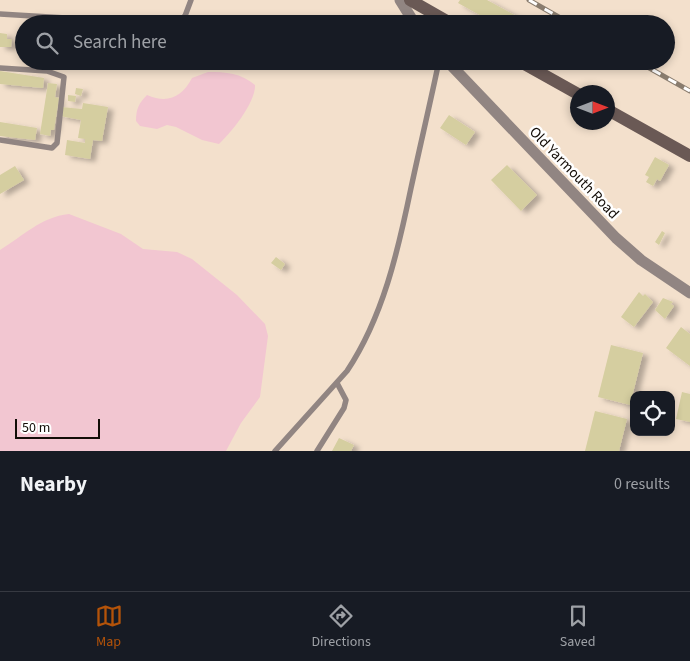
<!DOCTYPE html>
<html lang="en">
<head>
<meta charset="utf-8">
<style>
  body { margin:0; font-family:"Source Sans 3",sans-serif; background:#20242c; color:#f1f3f6 }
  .controls { position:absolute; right:15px; bottom:15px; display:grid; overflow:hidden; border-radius:10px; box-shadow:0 2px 8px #0003 }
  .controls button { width:45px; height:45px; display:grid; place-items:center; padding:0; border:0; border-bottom:1px solid #363941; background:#171b24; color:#f1f3f6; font:25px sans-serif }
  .compass { position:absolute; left:570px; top:85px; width:45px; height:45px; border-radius:50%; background:#171b24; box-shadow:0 2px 8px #0003; rotate:90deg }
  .scale { position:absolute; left:15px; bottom:12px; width:85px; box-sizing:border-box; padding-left:5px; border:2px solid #130d07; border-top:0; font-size:14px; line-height:18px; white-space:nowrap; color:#130d07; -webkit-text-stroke:4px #fff; paint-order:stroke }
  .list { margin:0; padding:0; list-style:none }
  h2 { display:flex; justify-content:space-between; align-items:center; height:65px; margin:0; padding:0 20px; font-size:21px }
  h2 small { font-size:16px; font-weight:400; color:#9ea1a6 }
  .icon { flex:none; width:28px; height:28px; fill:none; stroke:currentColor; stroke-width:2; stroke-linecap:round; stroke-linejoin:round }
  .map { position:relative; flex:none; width:690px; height:451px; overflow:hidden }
  .search { position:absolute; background:#171b24; box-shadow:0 2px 8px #0003; left:15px; right:15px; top:15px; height:55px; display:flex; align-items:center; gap:12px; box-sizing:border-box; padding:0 18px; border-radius:28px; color:#9ea1a6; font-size:19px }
  .sheet { height:140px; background:#171b24 }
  nav { display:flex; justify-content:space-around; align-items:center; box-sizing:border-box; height:70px; border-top:1px solid #363941; background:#171b24; font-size:14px; color:#9ea1a6 }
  nav a { display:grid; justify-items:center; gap:2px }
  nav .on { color:#b45309 }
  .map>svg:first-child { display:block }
</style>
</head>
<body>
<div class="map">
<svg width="690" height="451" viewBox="0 0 690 451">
  <defs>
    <filter id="shadow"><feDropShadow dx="5.5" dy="3" stdDeviation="2.5" flood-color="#0004"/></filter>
  </defs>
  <rect width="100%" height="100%" fill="#f3e0cc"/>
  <path fill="#f2c6d1" d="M208 72C226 72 241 73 255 85 256 102 231 133 219 144L202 140 176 127 167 125 157 129 140 126 136 121C136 109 139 103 147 95 168 104 182 97 192 78Z
    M69 214 121 234 143 249 177 252 192 259 237 295 265 324 268 336 260 397 241 423 226 451H0V250C23 236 41 217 69 214Z"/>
  <path fill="#d5cea0" filter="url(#shadow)" d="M460 0H487L520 18 517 24H502L495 20 494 23 458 3Z
    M0 33 7 34V39H12L11 47H0Z
    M0 71 44 78 43 88 0 84Z
    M48 83 57 84 55 97 59 98 54 130H51L50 136 40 134Z
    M76 88 83 89 81 96 75 94Z
    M68 95 76 96 75 102 68 101Z
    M83 103 108 107 102 141 93 140 90 159 65 155 67 140 85 143V139L78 138 81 120 60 116 61 107 82 109Z
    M449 115 475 132 466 145 440 128Z
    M0 122 37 128 35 140 0 136Z
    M655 157 669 165 660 181 657 179 653 186 646 182 649 177 645 175Z
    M507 165 537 195 521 211 491 180Z
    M15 166 24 180 0 194V175Z
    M662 231 665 233 659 245 655 242Z
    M276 257 285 264 281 270 271 263Z
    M639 292 643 296 645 294 653 302 634 327 621 317Z
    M663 298 673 302 671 304 674 306 665 319 655 310Z
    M681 327 690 334V366L666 348Z
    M611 345 643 353 630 405 598 397Z
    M682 392 690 394V422L676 419Z
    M595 411 627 419 619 451H585Z
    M339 438 354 445 351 451H332Z"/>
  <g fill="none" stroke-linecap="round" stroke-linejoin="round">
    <path stroke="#918582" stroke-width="5.5" d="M0 14 66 18H150L171 21 180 20 185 16 191 0
      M0 68 47 71 64 77 57 143 52 148 0 140
      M275 451 347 371C383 317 398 251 411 188 420 146 430 104 439 61
      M317 451 344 408 346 400 337 383"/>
    <path stroke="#918582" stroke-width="11" d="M400 0 415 24
      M447 61 616 238 641 260 690 293"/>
    <path stroke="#6a5955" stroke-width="12" d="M410 0 452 24
      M519 61 578 94
      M608 110 690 156"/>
    <defs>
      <path id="rail" d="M529 0 571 24
        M637 61 690 91"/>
    </defs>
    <use href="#rail" stroke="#897c6e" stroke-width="5"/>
    <use href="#rail" stroke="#fff" stroke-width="3" stroke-dasharray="9" stroke-linecap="butt"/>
  </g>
  <g text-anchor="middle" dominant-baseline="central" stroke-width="5" stroke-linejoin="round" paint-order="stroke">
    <g font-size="15" fill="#130d07" stroke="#fff">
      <text transform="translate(574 173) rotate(46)">Old Yarmouth Road</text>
    </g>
  </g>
</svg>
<div class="controls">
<button><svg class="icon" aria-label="locate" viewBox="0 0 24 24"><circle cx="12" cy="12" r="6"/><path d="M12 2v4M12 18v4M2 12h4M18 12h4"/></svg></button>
</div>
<svg class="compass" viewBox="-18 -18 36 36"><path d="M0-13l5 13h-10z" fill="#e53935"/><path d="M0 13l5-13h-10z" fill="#9ea1a6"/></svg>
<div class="scale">50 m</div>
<div class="search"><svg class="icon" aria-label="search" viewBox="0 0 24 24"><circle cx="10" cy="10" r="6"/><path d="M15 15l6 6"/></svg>Search here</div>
</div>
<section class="sheet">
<h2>Nearby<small>0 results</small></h2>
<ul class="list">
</ul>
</section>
<nav>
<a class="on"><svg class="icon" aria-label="map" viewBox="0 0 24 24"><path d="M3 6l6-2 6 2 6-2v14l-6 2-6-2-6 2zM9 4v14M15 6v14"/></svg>Map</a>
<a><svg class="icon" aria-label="directions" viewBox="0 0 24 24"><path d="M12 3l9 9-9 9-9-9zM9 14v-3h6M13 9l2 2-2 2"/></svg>Directions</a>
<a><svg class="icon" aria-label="saved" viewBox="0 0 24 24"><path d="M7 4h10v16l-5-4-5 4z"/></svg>Saved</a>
</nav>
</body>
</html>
